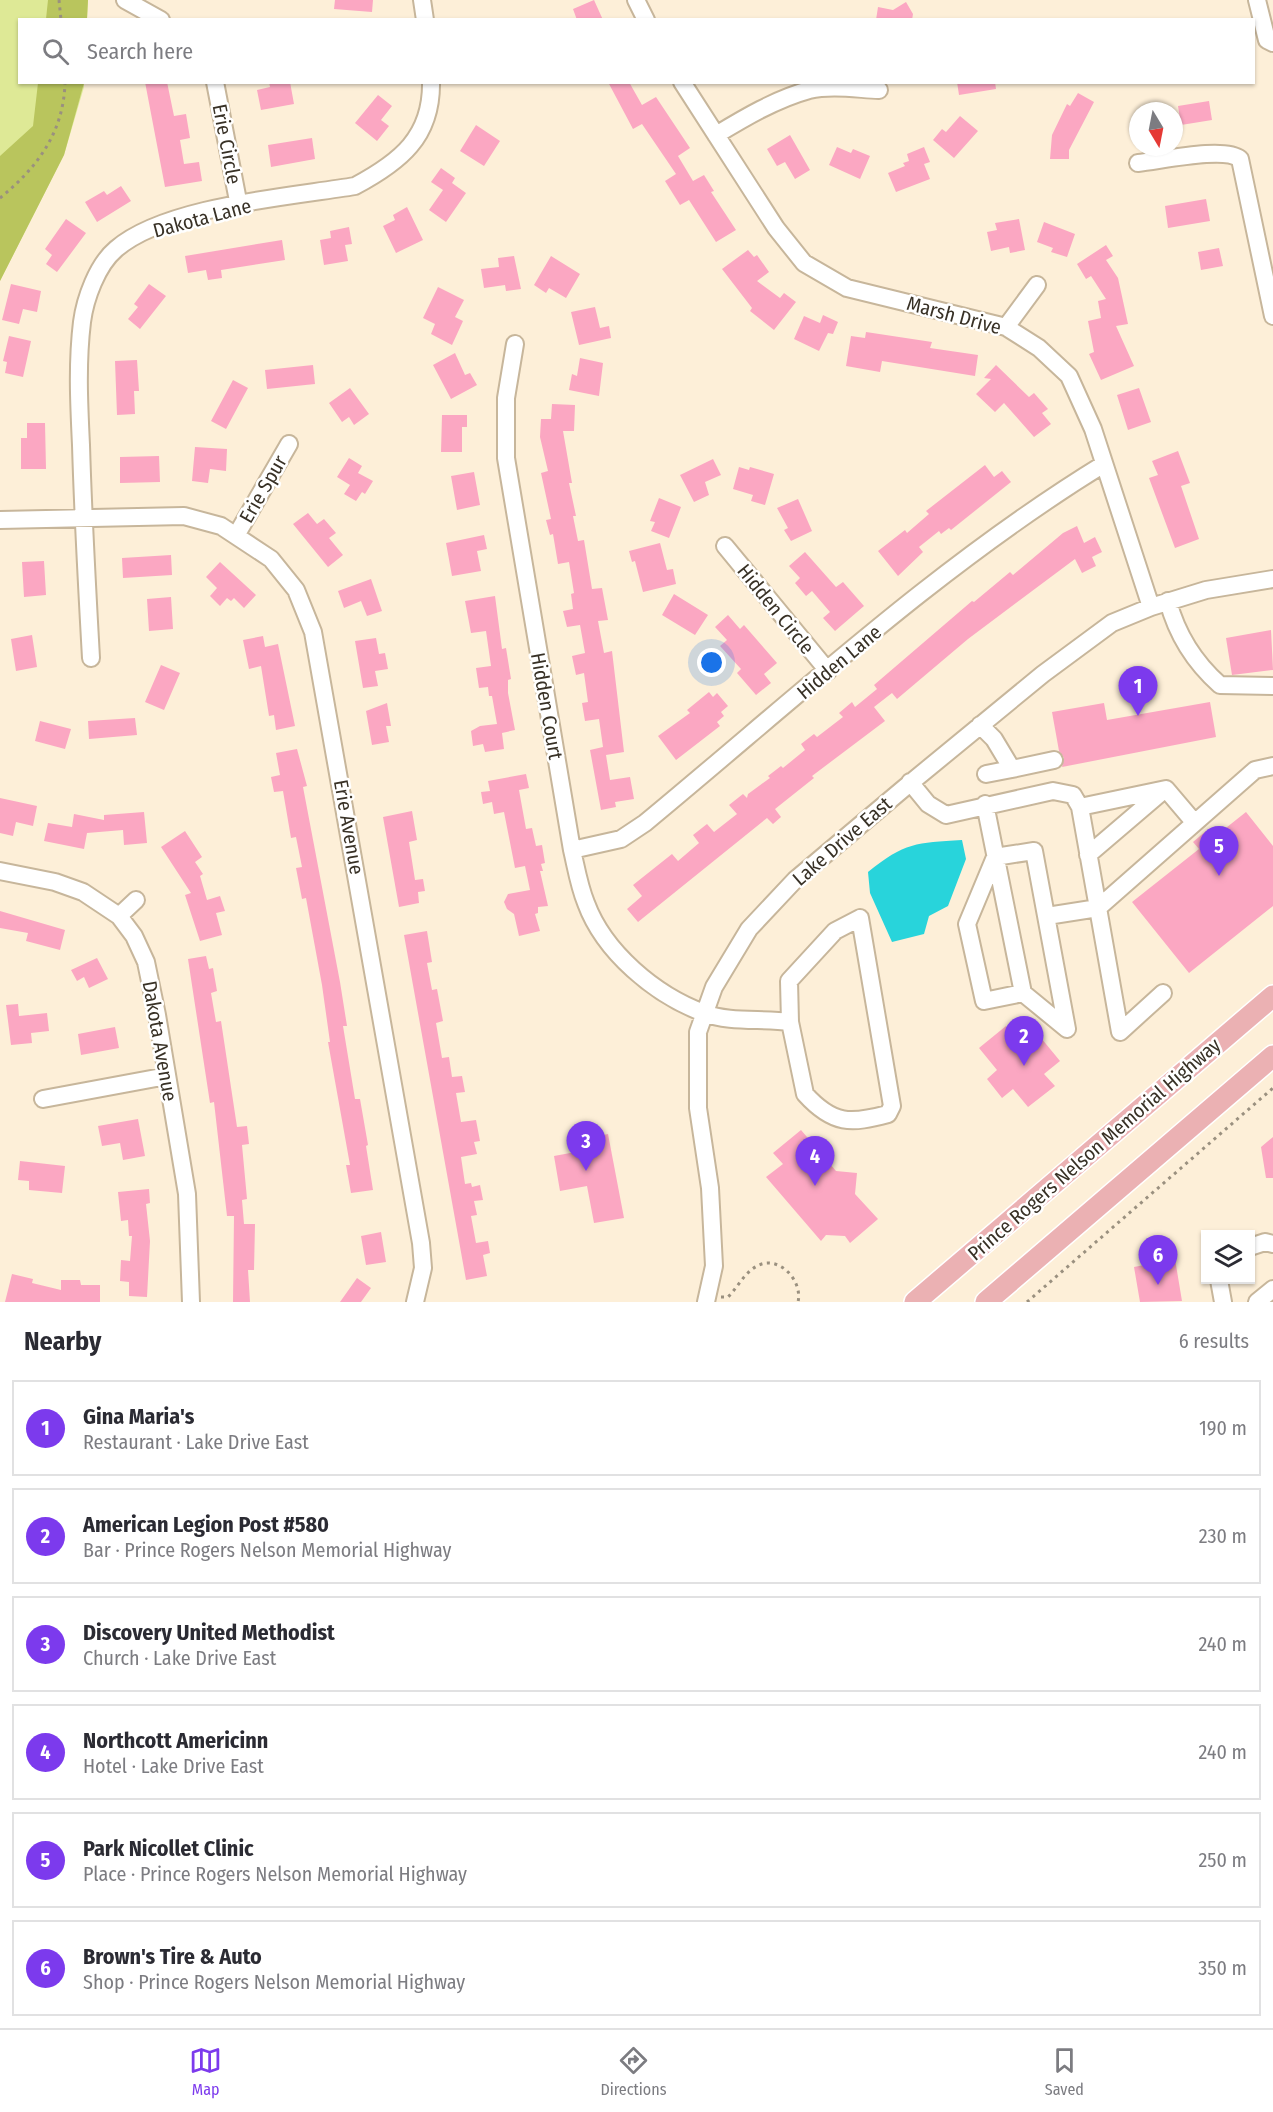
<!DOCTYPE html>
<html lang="en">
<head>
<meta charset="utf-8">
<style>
  body { margin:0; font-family:"Fira Sans Condensed",sans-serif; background:#f2f2f3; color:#2b2b33 }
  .controls { position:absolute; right:18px; bottom:18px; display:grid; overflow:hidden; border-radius:0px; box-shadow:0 2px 4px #0004 }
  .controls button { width:54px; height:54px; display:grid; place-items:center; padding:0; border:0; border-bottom:2px solid #e1e1e2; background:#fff; color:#2b2b33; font:30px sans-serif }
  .compass { position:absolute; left:1129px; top:102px; width:54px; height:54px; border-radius:50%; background:#fff; box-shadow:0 2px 4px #0004; rotate:170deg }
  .you { position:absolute; left:712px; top:663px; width:21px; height:21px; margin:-15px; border:4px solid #fff; border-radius:50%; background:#1a73e8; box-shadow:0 0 0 9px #1a73e833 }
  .badge { display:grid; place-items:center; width:39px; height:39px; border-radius:50%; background:#7c3aed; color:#fff; font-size:20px; font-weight:700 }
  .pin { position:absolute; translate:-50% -50px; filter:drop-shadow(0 2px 3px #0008) }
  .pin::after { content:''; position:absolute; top:32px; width:21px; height:18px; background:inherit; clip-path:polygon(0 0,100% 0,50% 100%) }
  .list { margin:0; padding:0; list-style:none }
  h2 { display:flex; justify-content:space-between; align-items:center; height:78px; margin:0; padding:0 24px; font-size:26px }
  h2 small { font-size:20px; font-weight:400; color:#7c7c81 }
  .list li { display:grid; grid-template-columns:39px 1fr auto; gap:18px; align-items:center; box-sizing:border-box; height:96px; margin:0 12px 12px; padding:0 12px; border:2px solid #e1e1e2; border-radius:0px }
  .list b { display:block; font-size:22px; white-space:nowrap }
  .list p { margin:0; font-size:20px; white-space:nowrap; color:#7c7c81 }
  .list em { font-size:20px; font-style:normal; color:#7c7c81 }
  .icon { flex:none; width:33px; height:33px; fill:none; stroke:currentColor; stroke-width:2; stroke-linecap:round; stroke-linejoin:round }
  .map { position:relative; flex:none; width:1273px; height:1302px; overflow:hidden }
  .search { position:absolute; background:#fff; box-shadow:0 2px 4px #0004; left:18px; right:18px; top:18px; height:66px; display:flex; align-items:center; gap:15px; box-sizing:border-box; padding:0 21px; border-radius:0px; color:#7c7c81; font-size:22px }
  .sheet { height:726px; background:#fff }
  nav { display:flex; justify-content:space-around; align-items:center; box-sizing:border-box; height:84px; border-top:2px solid #e1e1e2; background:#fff; font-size:16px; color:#7c7c81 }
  nav a { display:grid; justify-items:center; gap:3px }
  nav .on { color:#7c3aed }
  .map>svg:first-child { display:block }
</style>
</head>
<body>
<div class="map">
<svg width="1273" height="1302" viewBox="0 0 1273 1302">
  <rect width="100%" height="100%" fill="#fdefd8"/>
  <path fill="#dee996" d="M0 0H88L87 19 20 20V82L84 83V87L64 155 0 281Z"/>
  <path fill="#b9c55d" d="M48 0H88L87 19H46Z
    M38 83H84L64 155 0 281V156L33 126Z"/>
  <path fill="#28d4db" d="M962 840 966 859 948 906 929 916 924 934 892 942 870 893 868 872C905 842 916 843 962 840Z"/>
  <path fill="#fba7c2" d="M335 0H373L372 12 334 9Z
    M594 0 603 20H577L573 9Z
    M906 2 913 14 912 20H876L878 7 893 10Z
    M145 82H167L174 116 186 114 190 138 180 140 184 164 199 162 202 181 165 187Z
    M269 82H290L294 104 261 110 257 90 270 87Z
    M608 82H629L642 105 656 97 690 148 678 156 693 181 704 175 714 191 711 192 736 230 716 242 689 200 680 205 665 181 676 174 642 124 633 129Z
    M957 82H995L996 89 959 95Z
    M1078 93 1094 102 1069 150V159H1050L1052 135 1067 104 1070 106Z
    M378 95 392 106 381 120 389 126 377 141 355 123Z
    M1209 101 1212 120 1181 125 1178 106Z
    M960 116 978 131 954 158 933 140 942 129 946 132Z
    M476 125 500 141 484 166 460 151Z
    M790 135 810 170 795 179 785 162 777 166 767 149Z
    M312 138 315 159 271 167 268 145Z
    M837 147 851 153 853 149 870 156 860 179 829 165Z
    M924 147 930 162 924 164 930 179 896 192 888 173 905 166 903 163 909 161 907 154Z
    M441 168 455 178 452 183 466 193 446 222 429 210 443 190 431 182Z
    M121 186 131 201 97 222 85 202 104 191 107 195Z
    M1206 199 1210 221 1168 228 1165 206Z
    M407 207 423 240 396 253 383 226 395 220 393 215Z
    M66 219 86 233 57 272 46 264 52 255 45 249Z
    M1019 219 1025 250 1010 253 1009 247 991 251 987 232 997 230 995 223Z
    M1044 222 1075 234 1067 257 1051 252 1053 248 1037 242Z
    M349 227 352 244 345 245 348 261 324 265 320 240 331 238 330 231Z
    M282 240 285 260 221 270 222 278 208 280 206 270 188 273 185 256Z
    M1106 245 1113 256 1106 260 1118 278 1128 324 1116 326 1134 366 1101 380 1089 354 1094 352 1088 321 1101 318 1098 301 1106 299 1091 276 1086 279 1077 264Z
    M1219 248 1223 266 1201 270 1198 252Z
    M748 250 754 257 757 255 769 272 757 281 780 298 784 293 796 302 774 330 750 311 752 308 722 269Z
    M514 256 521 289 506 291 505 285 484 288 481 269 499 267 498 258Z
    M551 256 580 274 566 298 549 288 546 293 534 285Z
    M11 284 41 291 37 312 23 309 19 324 2 320Z
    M149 284 166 296 140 329 128 319 138 307 134 304Z
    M438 287 464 300 455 317 463 321 452 345 431 334 435 324 423 318Z
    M595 307 600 328 609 326 611 338 579 345 571 312Z
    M823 315 838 322 833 334 828 333 819 351 794 339 804 316 820 323Z
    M866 332 932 342 930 348 978 355 975 376 882 361 880 372 846 366 851 336 865 338Z
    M9 336 31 341 23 377 5 373 7 362 3 361Z
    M455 353 465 375 470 373 477 385 451 399 433 365Z
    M580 358 603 363 599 396 569 390 572 374 577 376Z
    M137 360 139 391H134L135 414 117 415 115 361Z
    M313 365 315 384 267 389 265 370Z
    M996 365 1029 397 1034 393 1048 409 1042 413 1051 424 1034 437 1004 403 995 412 976 394 991 379 984 378Z
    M233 380 248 388 226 429 211 421Z
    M350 388 369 414 354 425 349 417 342 422 329 403Z
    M1139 388 1151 422 1128 430 1117 395Z
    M552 404 575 405 574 431H563L572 483H569L576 516H573L578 541 584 540 592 589 602 588 608 620 598 621 604 653 612 651 624 752 606 755 610 780 630 777 634 799 615 802 616 807 601 810 590 750 603 747 599 719 585 721 582 703 588 702 584 673 576 675 572 656 585 653 580 625 567 627 563 611 573 609 571 594 574 593 569 562 558 564 553 534 550 535 546 520 551 519 541 473 548 471 540 437 541 419H551Z
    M442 415H467V427H462V452H441Z
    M27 423H45L46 469H21V438H27Z
    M195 447 227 449 226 471 210 469 208 483 192 481Z
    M1178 451 1190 483 1181 486 1199 539 1175 548 1149 478 1158 475 1152 461Z
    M159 456 160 482 120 483V457Z
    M349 458 362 466 358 473 373 481 365 494 362 492 356 501 344 494 350 485 337 477Z
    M713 459 721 475 705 482 709 495 694 502 680 475Z
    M985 465 994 477 1002 471 1011 482 951 530 949 528 941 534 939 531 919 547 923 552 898 576 878 551 905 530 907 533 929 514 926 511Z
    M739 467 749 470 750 467 774 474 765 505 751 501 753 495 733 489Z
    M474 472 480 505 457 510 451 476Z
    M659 498 681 507 669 538 651 531 655 522 650 521Z
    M798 499 812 531 791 541 784 530 788 528 777 508Z
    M308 513 317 524 324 519 336 533 329 538 343 555 328 567 293 524Z
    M1077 526 1084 543 1095 537 1102 552 1092 557 1096 566 1082 573 1075 559 968 639 897 699 892 693 874 707 885 721 812 776 814 778 775 809 781 817 773 824 767 818 638 922 627 909 642 896 633 885 672 854 678 861 699 843 693 835 707 824 714 832 737 814 729 805 743 794 747 798 748 794 770 778 768 776 781 766 783 768 805 750 801 744 814 734 817 737 843 717 839 713 852 702 855 707 877 689 874 685 972 601 974 602 1010 572 1013 575 1063 533Z
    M484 535 487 549 477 551 481 571 452 576 446 543Z
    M660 543 667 570 673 569 676 584 643 592 635 561 632 562 629 551Z
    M805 552 836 587 843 582 864 606 835 631 823 618 830 612 812 591 806 596 795 583 800 578 789 566Z
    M171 555 172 575 123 578 122 558Z
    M44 561 46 595 24 597 22 562Z
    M220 562 256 595 244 608 234 598 231 601 227 598 220 606 210 596 217 588 206 577Z
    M371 579 382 611 367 616 361 601 344 608 338 591Z
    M674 594 708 615 695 635 662 615Z
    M495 596 502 649 506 648 511 679 508 680V693L515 730 502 733 504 749 485 752 483 744 473 746 471 731 480 726 497 724 492 696H489L488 687 479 688 476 668 491 666 486 631 471 633 465 601Z
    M171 597 173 629 149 631 147 599Z
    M728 615 740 629 744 625 777 663 764 674 771 683 756 695 737 673 741 669 720 646 727 640 715 627Z
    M1271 630 1273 670 1232 675 1226 638Z
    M32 635 37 667 16 671 11 639Z
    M263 636 265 647 278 644 295 726 276 730 274 715 269 716 261 666 249 669 243 640Z
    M376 638 379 654 385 653 388 669 375 671 378 686 363 688 355 641Z
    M161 665 180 673 164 710 145 702Z
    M709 692 713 697 717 693 728 706 721 712 724 716 717 722 720 726 676 760 658 736 690 713 687 710Z
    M1210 702 1216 737 1062 767 1064 758 1059 751 1052 712 1104 703 1107 720Z
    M387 703 391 726H386L389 742 372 745 366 711Z
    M135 718 137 735 89 739 88 721Z
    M40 721 71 729 65 749 35 741Z
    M297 749 307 786 303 787 340 982 347 1026H343L355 1099H360L368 1145 366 1146 373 1190 351 1193 346 1165H350L328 1042H330L322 985 306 898 302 899 296 868 302 867 296 837 291 838 283 791 274 792 271 777 280 775 276 753Z
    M526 774 529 788 519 790 526 829 532 828 536 846 542 845 545 863 541 864 543 871H540L548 906 538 907V913L535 914 540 931 519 936 514 914 507 909 504 902 508 894 530 890 525 866 515 868 504 812 494 814 492 802 483 804 481 792 490 791 488 781Z
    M0 798 37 806 33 826 16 822 13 836 0 833Z
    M412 811 417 840 409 842 415 880 423 879 425 891 418 892 419 903 399 907 383 817Z
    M144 812 147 843 124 845 123 830 87 833 84 849 44 841 48 823 72 827 74 814 104 820V815Z
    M1246 812 1273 846V906L1189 973 1132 902 1199 849 1193 842 1206 831 1212 839Z
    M185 831 202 857 195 862 203 874 200 876 207 900 220 896 225 911 216 913 222 935 200 941 185 895 191 893 161 847Z
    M0 911 65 930 60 950 26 941 28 933 0 928Z
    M427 931 432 962 427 963 432 990 437 989 443 1021 436 1023 442 1058 449 1057 452 1077 462 1076 465 1092 456 1093 461 1122 476 1120 480 1141 474 1142 477 1154 461 1157 465 1184 471 1183 472 1187 480 1185 483 1200 474 1201 477 1215 471 1216 476 1243 488 1241 490 1253 483 1255 487 1276 466 1280 404 935Z
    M206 956 209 969 213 968 217 991 211 993 216 1022 221 1021 237 1127 247 1126 249 1144 242 1145 247 1199 242 1200 244 1224H255L254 1270H248L250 1302H233L234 1216H227L214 1102 210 1103 188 959Z
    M97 958 108 979 89 988 84 977 77 981 71 970Z
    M18 1004 19 1016 47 1013 49 1031 31 1033 32 1043 11 1045 6 1005Z
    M1006 1026 1017 1039 1032 1027 1060 1061 1044 1074 1055 1086 1028 1107 1013 1089 1002 1098 987 1079 997 1070 979 1048Z
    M115 1027 119 1048 81 1055 78 1034Z
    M138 1119 145 1156 123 1160 120 1143 102 1146 98 1126Z
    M801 1130 836 1171 857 1173 855 1194 878 1219 850 1243 845 1236 826 1235 821 1241 766 1177 783 1164 773 1153Z
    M608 1134 624 1218 594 1223 587 1186 560 1191 554 1156 581 1151 579 1140Z
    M1273 1137V1178H1266L1261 1147Z
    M20 1161 65 1166 62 1193 29 1190V1181L18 1180Z
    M149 1189 150 1203 146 1204 150 1241 147 1297 129 1296V1282L120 1281 121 1260 130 1261 132 1236H129L128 1220 121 1221 118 1192Z
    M381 1232 386 1262 366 1265 361 1236Z
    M1175 1259 1182 1301 1140 1302 1134 1267Z
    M12 1274 33 1279 32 1283 61 1290V1280H80L81 1285H100V1302H5Z
    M357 1278 371 1288 361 1302H340Z"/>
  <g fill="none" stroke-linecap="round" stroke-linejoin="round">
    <defs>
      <path id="minor" d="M125 0 161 20
        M422 0 425 20
        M636 0 646 20
        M1257 0 1267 40 1273 43
        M215 82 239 206
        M682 82 776 228 804 263 847 288 1006 327 1039 348 1069 376 1093 429 1151 607
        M716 135C744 118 776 99 809 90 831 85 856 89 879 90
        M1138 163C1160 161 1224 146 1240 159L1273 316
        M1006 327 1037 285
        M515 344 506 398V458L572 850C576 867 579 886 586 903 604 952 655 995 704 1013 730 1023 762 1018 790 1022L805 1094C833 1125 851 1124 888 1114L892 1106 860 918 835 931 789 981 790 1022
        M0 520 184 516 221 526 271 559 296 590 313 632 421 1243 423 1268 415 1302
        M237 534 289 444
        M725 546 828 671
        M1168 601C1177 635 1194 662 1220 685L1273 686
        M91 658C87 587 83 516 81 445 79 404 77 363 82 322 85 299 97 265 116 249 166 206 289 197 355 186 400 162 432 137 431 82
        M980 725 994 739 1012 769 1054 760
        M986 774 1012 769
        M910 782 928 804 946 815 1053 791 1073 795 1080 807 1098 908 1255 770 1273 766
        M985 804 1023 993 1067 1029 1034 851 995 857 967 924 984 1001 1023 993
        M1080 807 1166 789 1194 822
        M572 850 621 839 645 823C795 699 939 565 1104 464
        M1088 855 1163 791
        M0 871 55 882 83 892 119 916 134 936 146 962 157 1015 187 1194 191 1302
        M119 916 136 900
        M1047 916 1098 908 1120 1032 1163 993
        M43 1099 167 1076
        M1250 1247 1265 1242 1273 1244
        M1219 1280 1223 1302
        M706 1302 714 1266 710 1188 698 1108V1032L714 987 749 929 795 880 903 789 1043 674 1112 623 1151 607 1206 590 1273 579
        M1257 1302 1273 1289"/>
      <path id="major" d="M915 1302 1273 996
        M986 1302 1273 1056"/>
    </defs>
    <use href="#minor" stroke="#c7b69b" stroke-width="20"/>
    <use href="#major" stroke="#fff" stroke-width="24"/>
    <path stroke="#9a907f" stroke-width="3" stroke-dasharray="3 4.5" stroke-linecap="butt" d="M59 0 61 20
      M0 198C37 168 64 132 65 82
      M721 1297H728C738 1287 744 1273 757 1266 779 1254 803 1281 798 1302
      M1027 1302 1273 1088"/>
    <use href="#minor" stroke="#fff" stroke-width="16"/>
    <use href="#major" stroke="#ebb1b3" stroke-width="21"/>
  </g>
  <g text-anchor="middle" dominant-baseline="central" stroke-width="5" stroke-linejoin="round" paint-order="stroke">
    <g font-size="20" fill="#383126" stroke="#fff">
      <text transform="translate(227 144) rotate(79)">Erie Circle</text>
      <text transform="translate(202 218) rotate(-15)">Dakota Lane</text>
      <text transform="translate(954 315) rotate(15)">Marsh Drive</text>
      <text transform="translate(263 489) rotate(-60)">Erie Spur</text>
      <text transform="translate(776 609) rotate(51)">Hidden Circle</text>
      <text transform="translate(839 662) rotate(-40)">Hidden Lane</text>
      <text transform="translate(547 706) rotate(80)">Hidden Court</text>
      <text transform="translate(349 827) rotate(80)">Erie Avenue</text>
      <text transform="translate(842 841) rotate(-41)">Lake Drive East</text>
      <text transform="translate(160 1041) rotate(80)">Dakota Avenue</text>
      <text transform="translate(1094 1149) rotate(-41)">Prince Rogers Nelson Memorial Highway</text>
    </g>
  </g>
</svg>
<div class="controls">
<button><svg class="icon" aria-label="layers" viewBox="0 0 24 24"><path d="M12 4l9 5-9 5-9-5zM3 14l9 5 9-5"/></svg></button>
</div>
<svg class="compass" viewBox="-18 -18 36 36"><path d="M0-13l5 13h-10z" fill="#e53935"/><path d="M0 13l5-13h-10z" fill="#7c7c81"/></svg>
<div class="you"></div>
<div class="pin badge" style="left:1138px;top:716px">1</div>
<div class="pin badge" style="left:1024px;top:1066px">2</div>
<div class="pin badge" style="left:586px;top:1171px">3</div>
<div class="pin badge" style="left:815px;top:1186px">4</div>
<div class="pin badge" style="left:1219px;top:876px">5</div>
<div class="pin badge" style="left:1158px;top:1285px">6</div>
<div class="search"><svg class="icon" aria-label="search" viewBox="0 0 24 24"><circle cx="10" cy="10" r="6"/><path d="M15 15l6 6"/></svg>Search here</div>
</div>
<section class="sheet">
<h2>Nearby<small>6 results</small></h2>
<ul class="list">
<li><span class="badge">1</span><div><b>Gina Maria's</b><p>Restaurant · Lake Drive East</p></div><em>190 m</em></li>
<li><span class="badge">2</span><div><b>American Legion Post #580</b><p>Bar · Prince Rogers Nelson Memorial Highway</p></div><em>230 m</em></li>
<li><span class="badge">3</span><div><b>Discovery United Methodist</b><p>Church · Lake Drive East</p></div><em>240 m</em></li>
<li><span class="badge">4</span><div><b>Northcott Americinn</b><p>Hotel · Lake Drive East</p></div><em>240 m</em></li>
<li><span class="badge">5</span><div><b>Park Nicollet Clinic</b><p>Place · Prince Rogers Nelson Memorial Highway</p></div><em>250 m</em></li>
<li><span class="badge">6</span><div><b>Brown's Tire &amp; Auto</b><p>Shop · Prince Rogers Nelson Memorial Highway</p></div><em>350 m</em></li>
</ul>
</section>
<nav>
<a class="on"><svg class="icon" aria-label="map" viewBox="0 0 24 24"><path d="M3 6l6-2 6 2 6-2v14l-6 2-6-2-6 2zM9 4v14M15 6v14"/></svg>Map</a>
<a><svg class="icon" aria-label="directions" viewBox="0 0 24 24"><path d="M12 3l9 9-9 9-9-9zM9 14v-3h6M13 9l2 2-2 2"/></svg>Directions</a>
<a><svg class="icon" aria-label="saved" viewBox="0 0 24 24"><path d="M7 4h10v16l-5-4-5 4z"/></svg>Saved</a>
</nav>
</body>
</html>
